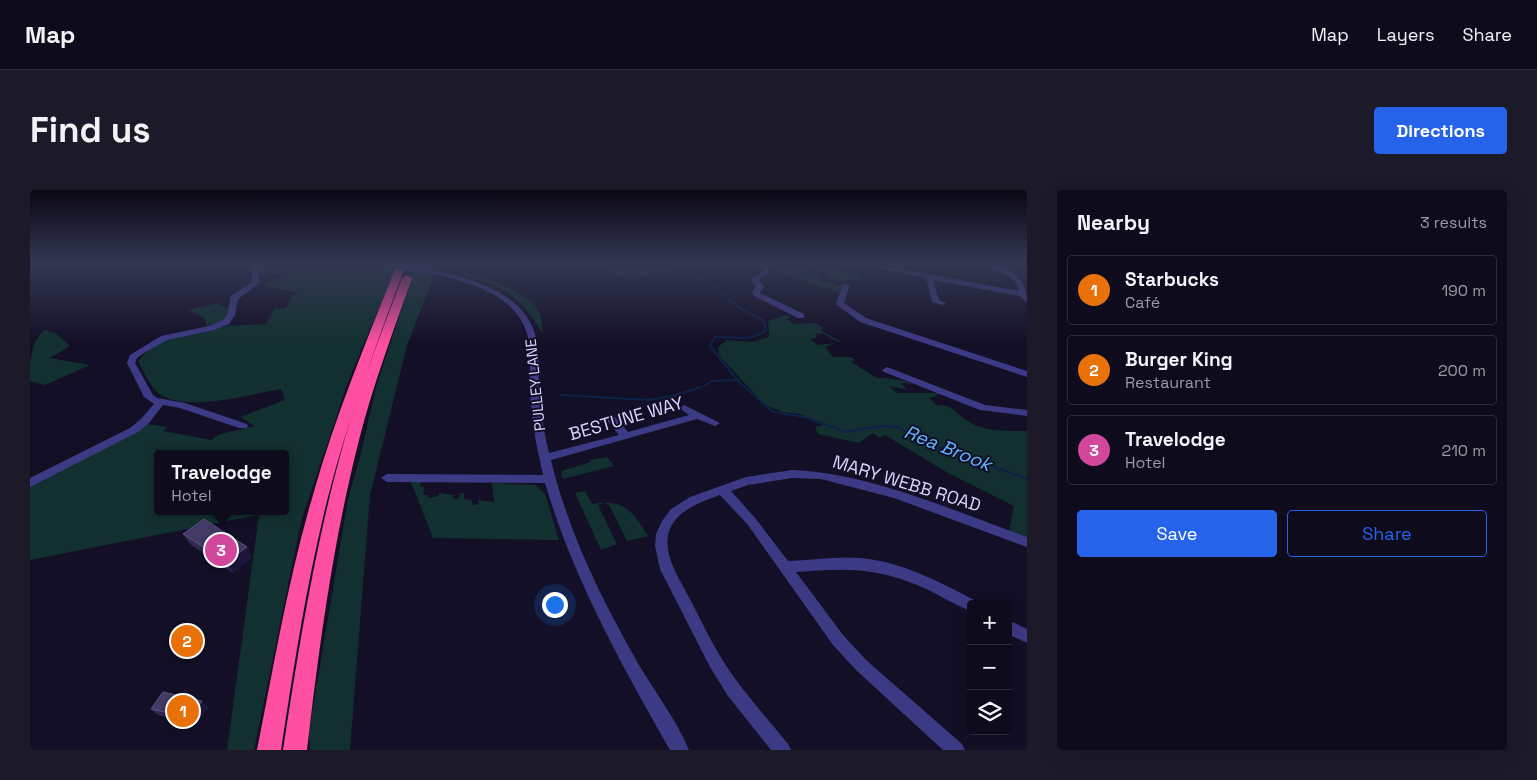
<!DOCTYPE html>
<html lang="en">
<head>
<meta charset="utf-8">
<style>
  body { margin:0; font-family:"Space Grotesk",sans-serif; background:#1c1929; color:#f1f3f6 }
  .controls { position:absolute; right:15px; bottom:15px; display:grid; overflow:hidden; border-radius:5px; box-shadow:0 5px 20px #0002 }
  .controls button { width:45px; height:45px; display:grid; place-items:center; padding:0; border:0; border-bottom:1px solid #2e2b3b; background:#0e0b1c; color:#f1f3f6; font:25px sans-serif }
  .you { position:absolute; left:524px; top:414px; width:18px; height:18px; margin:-12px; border:4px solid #fff; border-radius:50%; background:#1a73e8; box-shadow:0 0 0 8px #1a73e833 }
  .badge { display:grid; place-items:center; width:32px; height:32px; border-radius:50%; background:#2563eb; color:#fff; font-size:16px; font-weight:700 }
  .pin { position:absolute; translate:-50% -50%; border:2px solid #fff; box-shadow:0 1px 5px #0006 }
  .popup { position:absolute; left:124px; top:260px; width:135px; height:65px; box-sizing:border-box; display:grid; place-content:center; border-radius:5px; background:#0e0b1c; filter:drop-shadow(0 1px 4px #0005); font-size:16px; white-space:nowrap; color:#9b9ba3 }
  .popup b { font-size:19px; color:#f1f3f6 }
  .popup::after { content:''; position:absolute; left:50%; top:100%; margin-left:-10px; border:10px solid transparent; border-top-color:#0e0b1c }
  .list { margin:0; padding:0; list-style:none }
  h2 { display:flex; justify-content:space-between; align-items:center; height:65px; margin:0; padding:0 20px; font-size:21px }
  h2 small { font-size:16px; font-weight:400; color:#9b9ba3 }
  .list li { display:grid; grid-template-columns:32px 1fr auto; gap:15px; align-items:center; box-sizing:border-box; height:70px; margin:0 10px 10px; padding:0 10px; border:1px solid #2e2b3b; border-radius:5px }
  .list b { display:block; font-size:19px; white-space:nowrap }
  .list p { margin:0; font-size:16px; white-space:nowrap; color:#9b9ba3 }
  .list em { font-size:16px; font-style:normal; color:#9b9ba3 }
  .actions { display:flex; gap:10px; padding:15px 20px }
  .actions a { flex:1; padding:11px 0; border:1px solid #2563eb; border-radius:5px; text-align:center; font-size:18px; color:#2563eb }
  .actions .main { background:#2563eb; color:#fff }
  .icon { flex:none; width:28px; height:28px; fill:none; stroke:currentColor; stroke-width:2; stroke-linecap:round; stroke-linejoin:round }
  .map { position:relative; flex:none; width:997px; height:560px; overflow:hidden; border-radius:5px }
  header { display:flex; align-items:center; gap:30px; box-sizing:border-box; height:70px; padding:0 25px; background:#0e0b1c; border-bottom:1px solid #2e2b3b }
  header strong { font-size:24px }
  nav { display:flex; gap:28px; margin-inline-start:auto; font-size:18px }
  .intro { display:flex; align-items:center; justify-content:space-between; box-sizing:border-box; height:120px; padding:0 30px }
  h1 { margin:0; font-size:35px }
  .button { padding:12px 22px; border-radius:5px; background:#2563eb; color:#fff; font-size:18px; font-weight:700 }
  main { display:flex; gap:30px; padding:0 30px }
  aside { flex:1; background:#0e0b1c; border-radius:5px; box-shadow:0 5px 20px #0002 }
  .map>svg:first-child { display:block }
</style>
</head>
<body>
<header>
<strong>Map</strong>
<nav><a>Map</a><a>Layers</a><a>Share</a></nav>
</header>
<div class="intro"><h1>Find us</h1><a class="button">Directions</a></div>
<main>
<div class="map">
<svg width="997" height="560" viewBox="0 0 997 560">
  <rect width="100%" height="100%" fill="#130f26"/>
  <path fill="#12302f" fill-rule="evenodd" d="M228 74H337L365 79 318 192 272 328 224 560H197L229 325 0 370V296L117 234 137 237 133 241 181 250 190 244 225 236 210 227 255 210 251 199C220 204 151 225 126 201 119 194 113 180 108 171 136 136 194 136 236 134L244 119 256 118 262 105 271 103 232 95 259 83 229 84ZM127 264H255V321H127Z
    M575 74H644L651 80C628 82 601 90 579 82Z
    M752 74 776 76 773 85 781 86 785 83 789 86V90L814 97 809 103 747 81Z
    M784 74H826L803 77 820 84 830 83 829 91 819 89 816 93 797 88 795 83 782 78Z
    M384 82 404 85 377 156 340 305 320 560H280L279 541 318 309 330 267 346 197Z
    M434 82C455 88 492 99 507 118 512 125 512 135 513 144 490 106 475 96 432 85Z
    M188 113 200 121C194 131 189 133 177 136L174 128 158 120Z
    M757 125 761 127 757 129 764 134 785 133 794 138 790 140 810 151 808 152 792 143 785 144 787 148 780 149 787 155 805 153 795 157 803 167H821L825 170 821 172 847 188C852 187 878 191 883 194L871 193 877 200 859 196 867 203H909L911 204 905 205 907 207H899L906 215C926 215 923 223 939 232 955 242 978 241 997 241V349L979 341 984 316 918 283 855 245 850 248 843 243 829 253 788 244 785 237 796 234 770 224 752 222 734 214 689 165 688 157 697 150 722 152 739 147 738 131Z
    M15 140 27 144 40 156 20 168 60 175 15 195 0 191C0 172 0 152 15 140Z
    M577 267 584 276 533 289 531 281 561 272 560 270Z
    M381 292H391L390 297H394L393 305H398V308L408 306 409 303 424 305 423 309H428L430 303H434V309L441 310 443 315 449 314 448 310 464 312 462 293 506 295 515 304 529 350 403 348Z
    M555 301 562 314C594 309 602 320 618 346L597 351 579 315 575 313 568 315 587 354 571 360 545 303Z"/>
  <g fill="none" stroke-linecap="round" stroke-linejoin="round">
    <path stroke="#0c2248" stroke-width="2" d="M568 74 569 79C599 97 631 77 663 85 681 89 693 106 707 116 715 122 725 126 734 131L736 140C721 153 703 146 685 147L680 156 709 192 743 222 775 227 815 242 851 236 868 237 887 249 920 261
      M674 196 682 191 709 190
      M530 205 618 210 643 206 671 197"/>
    <path stroke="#0c2248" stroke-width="2.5" d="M917 260 997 289"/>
    <path fill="#3d3a85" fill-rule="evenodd" d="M221 74H227L230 93 208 109 205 125 199 134 184 140 137 150 114 163 107 168 105 173 123 205 127 208 155 213 217 234 218 236 217 238H209L150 218 133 215 119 233 108 242 0 297V288L100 238 111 229 124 214 114 207 97 173 100 165 131 146 179 136 193 130 197 125 201 106 222 92Z
      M729 74H736L740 82 729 90 734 97 730 103 774 124V128H768L724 106 722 102 726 97 721 89 733 81Z
      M829 74H845L989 101C986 82 963 82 949 74 975 74 997 84 997 113L990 106 903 90 909 110 916 113 912 115 902 112 896 88Z
      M400 79C442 89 498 102 507 152 510 167 508 183 509 198 510 220 514 242 519 263L589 245 576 229 581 226 585 227 598 242 659 225 649 218 654 215 690 233 685 236 667 229 521 270C538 342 572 410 609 475 625 502 647 531 659 560H640C591 474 543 388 515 293L357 292 351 288 357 284 513 285C507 257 501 230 500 202 499 185 501 168 499 152 491 104 437 92 398 82V80Z
      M813 93 820 95 814 113 836 128 997 181V187L830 132 806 114Z
      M857 177 955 215 997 220V226L950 220 854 182 852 180Z
      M762 280C840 283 924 321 997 347V357L864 308 791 289 762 288 718 295 701 301 726 329 758 371C783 370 807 366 831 368 872 372 910 392 946 411L948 414H941V421C924 415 908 404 892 397 846 377 815 378 766 382L813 445 836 470 932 554 935 560H913L826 480 803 455 718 335 690 305C671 312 643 321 638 345 634 367 650 390 660 409 670 428 679 448 690 466 709 498 735 525 758 554L761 560H741L698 506 680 477 630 379 625 356 626 344 632 331 641 319 660 307 716 287Z
      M978 430 997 439V453L978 444Z"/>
    <path fill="#ff4fa3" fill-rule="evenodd" d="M367 74H376C348 151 318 228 298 307 277 390 264 475 251 560H227C244 475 258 389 283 305 305 226 337 150 367 74Z
      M377 85 382 88C363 142 343 195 329 250 303 352 289 456 277 560H253C269 455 286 350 315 248 331 194 352 141 372 88Z"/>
    <path stroke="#3d3a85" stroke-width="8" d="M361 74 400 81"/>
  </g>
  <path fill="#312854" d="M153 344 217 357 222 367 203 383 160 354Z
    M178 517 167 534 128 525 121 519Z"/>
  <path fill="#1d163a" d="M217 357 222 367 203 383 197 372Z
    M172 511 178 517 167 534 161 528Z"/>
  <path fill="#433a66" stroke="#5a527e" d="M174 329 217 357 197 372 153 344Z
    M133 502 172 511 161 528 121 519Z"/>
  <linearGradient id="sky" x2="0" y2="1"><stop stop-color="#0a0815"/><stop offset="0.48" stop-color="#333752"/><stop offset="1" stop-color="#333752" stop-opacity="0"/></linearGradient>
  <rect width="997" height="153" fill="url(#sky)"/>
  <g text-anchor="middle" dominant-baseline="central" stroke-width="4" stroke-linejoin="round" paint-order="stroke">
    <g font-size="15" fill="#d9d4ff" stroke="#130f26">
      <text transform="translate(505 195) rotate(-96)">PULLEY LANE</text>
    </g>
    <g font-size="18" fill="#d9d4ff" stroke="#130f26">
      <text transform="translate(596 228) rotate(-16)">BESTUNE WAY</text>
      <text transform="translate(877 293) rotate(17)">MARY WEBB ROAD</text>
    </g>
    <g font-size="19" font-style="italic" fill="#62b6ff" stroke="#130f26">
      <text transform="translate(918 258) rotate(22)">Rea Brook</text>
    </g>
  </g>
</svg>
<div class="controls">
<button>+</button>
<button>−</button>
<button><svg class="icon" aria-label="layers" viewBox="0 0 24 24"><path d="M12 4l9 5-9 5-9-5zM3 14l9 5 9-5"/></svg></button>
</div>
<div class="you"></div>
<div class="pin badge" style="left:153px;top:521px;background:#e8710a">1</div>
<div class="pin badge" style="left:157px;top:451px;background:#e8710a">2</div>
<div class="pin badge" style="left:191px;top:360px;background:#d1479c">3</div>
<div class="popup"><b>Travelodge</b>Hotel</div>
</div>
<aside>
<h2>Nearby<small>3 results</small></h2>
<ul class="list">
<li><span class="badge" style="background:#e8710a">1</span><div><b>Starbucks</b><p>Café</p></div><em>190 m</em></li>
<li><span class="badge" style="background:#e8710a">2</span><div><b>Burger King</b><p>Restaurant</p></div><em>200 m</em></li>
<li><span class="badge" style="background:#d1479c">3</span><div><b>Travelodge</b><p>Hotel</p></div><em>210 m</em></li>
</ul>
<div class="actions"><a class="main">Save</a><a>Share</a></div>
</aside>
</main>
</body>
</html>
